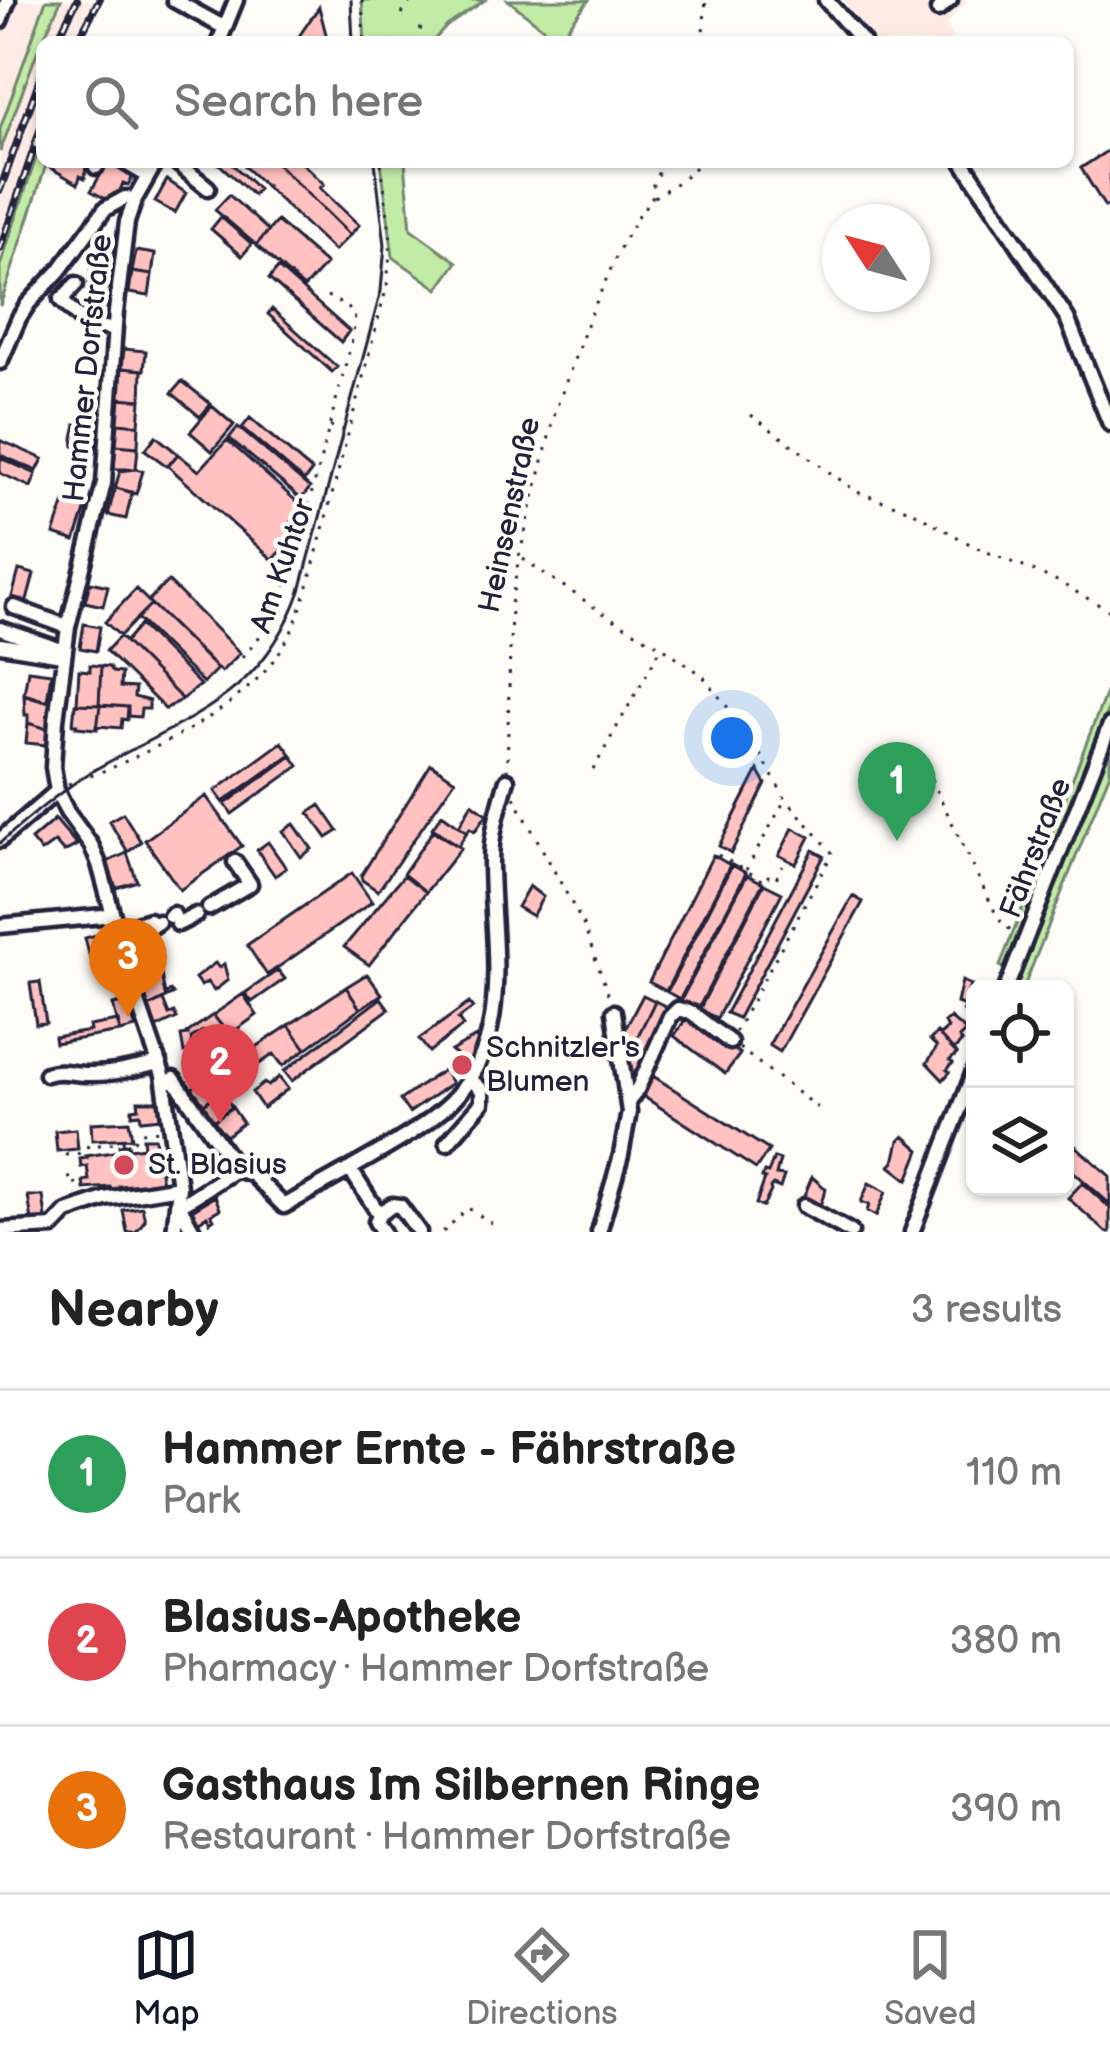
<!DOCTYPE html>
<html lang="en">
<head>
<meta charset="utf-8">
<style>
  body { margin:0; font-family:"Balsamiq Sans",sans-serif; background:#f2f2f2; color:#222 }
  .controls { position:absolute; right:36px; bottom:36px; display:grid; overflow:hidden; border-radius:18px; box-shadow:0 3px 9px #0004 }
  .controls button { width:108px; height:108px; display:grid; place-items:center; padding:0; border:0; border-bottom:3px solid #e0e0e0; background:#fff; color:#222; font:60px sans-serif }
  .compass { position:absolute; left:822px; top:204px; width:108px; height:108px; border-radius:50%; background:#fff; box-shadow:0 3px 9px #0004; rotate:306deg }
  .you { position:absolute; left:732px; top:738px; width:42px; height:42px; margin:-30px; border:9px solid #fff; border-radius:50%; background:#1a73e8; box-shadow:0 0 0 18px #1a73e833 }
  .badge { display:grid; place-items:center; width:78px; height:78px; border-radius:50%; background:#111827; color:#fff; font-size:39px; font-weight:700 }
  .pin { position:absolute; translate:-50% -99px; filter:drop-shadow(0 3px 6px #0008) }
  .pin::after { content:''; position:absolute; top:63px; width:42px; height:36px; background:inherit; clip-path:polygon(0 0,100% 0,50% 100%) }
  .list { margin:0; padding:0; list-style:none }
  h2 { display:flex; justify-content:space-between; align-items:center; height:156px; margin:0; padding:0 48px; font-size:51px }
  h2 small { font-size:39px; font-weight:400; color:#767676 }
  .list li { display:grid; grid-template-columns:78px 1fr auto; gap:36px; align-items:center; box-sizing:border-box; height:168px; padding:0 48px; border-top:3px solid #e0e0e0 }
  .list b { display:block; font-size:45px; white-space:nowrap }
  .list p { margin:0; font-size:39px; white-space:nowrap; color:#767676 }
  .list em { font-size:39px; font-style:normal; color:#767676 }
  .icon { flex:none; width:66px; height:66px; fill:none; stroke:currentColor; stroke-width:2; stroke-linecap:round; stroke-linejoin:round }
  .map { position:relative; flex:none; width:1110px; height:1232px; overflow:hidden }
  .search { position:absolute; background:#fff; box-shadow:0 3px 9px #0004; left:36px; right:36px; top:36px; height:132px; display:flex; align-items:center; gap:30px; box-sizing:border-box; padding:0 42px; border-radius:18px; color:#767676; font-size:45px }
  .sheet { height:660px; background:#fff }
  nav { display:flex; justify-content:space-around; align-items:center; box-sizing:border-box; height:168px; border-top:3px solid #e0e0e0; background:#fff; font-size:33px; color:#767676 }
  nav a { display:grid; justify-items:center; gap:6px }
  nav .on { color:#111827 }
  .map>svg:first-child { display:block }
</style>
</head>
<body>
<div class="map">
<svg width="1110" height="1232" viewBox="0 0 1110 1232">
  <rect width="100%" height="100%" fill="#fdfcf7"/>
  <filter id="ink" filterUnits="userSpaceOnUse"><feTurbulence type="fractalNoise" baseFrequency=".00833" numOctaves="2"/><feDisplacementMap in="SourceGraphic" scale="24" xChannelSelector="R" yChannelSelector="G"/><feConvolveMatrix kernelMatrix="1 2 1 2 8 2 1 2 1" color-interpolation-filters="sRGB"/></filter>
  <g filter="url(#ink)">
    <path fill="#feebe6" d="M0 0H46L0 129Z
      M61 0H104L83 42H42V140L0 266V152L36 55Z
      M845 0H967L946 25 953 34 946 42H870L860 31Z"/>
    <path fill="#c2eba6" stroke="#728670" stroke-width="3" d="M46 0H61L36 55 0 152V129Z
      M362 0H485L447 26 432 42H365Z
      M508 0H589L558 40Z
      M42 140V162H47L0 306V266Z
      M381 162H405L411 229 457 262 438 289 393 257Z
      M1110 682V704L1004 968 1000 966Z
      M1110 746V772L1023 989H1013Z"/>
    <path fill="#ffc2c0" stroke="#22223b" stroke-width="3" d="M319 7 328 42H295Z
      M1110 149V204L1105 207 1081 168Z
      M47 162H86L85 178 80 176 78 184 46 165Z
      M108 162H118L136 172 128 185 123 183 118 196 114 194 110 201 91 191Z
      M217 162H230L258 189 253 195Z
      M250 162H275L350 235 334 251 245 167Z
      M275 162H301L324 184 320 188 359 225 350 235Z
      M167 180 186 193 175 213 155 202Z
      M229 195 269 231 256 245 215 210Z
      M221 217 252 244 242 256 211 229Z
      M277 221 326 264 304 288 256 245Z
      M101 237 117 240 112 270 96 267Z
      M136 251 155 254 152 275 132 272Z
      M91 267 112 270 109 295 88 293Z
      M278 268 349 331 341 342 269 279Z
      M132 272 152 275 149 296 129 293Z
      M88 293 109 295 107 321 86 319Z
      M272 309 337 367 332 372 268 314Z
      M124 349 146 351 144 370 122 368Z
      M122 368 142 370 141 400 120 398Z
      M182 381 211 404 200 417 172 393Z
      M120 398 141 400 139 425 118 423Z
      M212 406 234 425 212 451 190 432Z
      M250 418 312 471 304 481 242 428Z
      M118 423 139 425 138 447 116 445Z
      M76 424 98 426 96 449 74 446 73 438Z
      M238 427 310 488 301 499 229 438Z
      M156 436 178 454 167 466 145 450Z
      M0 440 43 459 37 471 0 455Z
      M227 440 304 508 285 528 294 537 273 560 168 466 178 454 199 471Z
      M116 445 138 447 136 469H114Z
      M0 458 36 474 31 487 0 473Z
      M136 469 143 471 136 494 115 488 120 471Z
      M115 488 132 492 126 519 108 515Z
      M65 502 86 508 75 541 54 534Z
      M19 570 34 574 27 601 12 597Z
      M168 581 240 653 221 672 148 601Z
      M90 582 108 586 103 606 85 602Z
      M136 589 151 604 120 636 105 622Z
      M151 604 217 669 203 683 137 618Z
      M84 624 100 627 96 651 80 648Z
      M140 625 200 685 182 699 125 642Z
      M120 636 125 642 182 699 165 709 106 651Z
      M90 665 101 666 99 705 77 704 79 670 90 671Z
      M101 666 109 667 112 672 121 673 120 687 135 688 134 697 149 701V709H141L140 717 128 716V707L99 705Z
      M28 670 51 673 47 701 24 694Z
      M24 695 50 702 48 729 28 723V715H25Z
      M75 704 100 705 97 729 76 727 77 724H73Z
      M100 705 128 707 127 720 122 719 121 728 97 726V729Z
      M28 723 48 729 47 745 26 743Z
      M282 742 291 754 223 802 215 791Z
      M292 756 299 766 232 814 225 804Z
      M431 764 455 780 378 891 362 880 361 876Z
      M758 770 766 784 731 853 719 846Z
      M206 796 242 846 180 890 145 840Z
      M472 803 487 814 475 831 470 828 467 832 459 826Z
      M320 805 338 831 327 838 309 813Z
      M123 813 141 842 128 852 109 821Z
      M442 814 467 832 458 846 433 831 432 828Z
      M55 819 77 845 64 852 55 842 41 852 31 840Z
      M294 824 312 849 301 857 283 831Z
      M793 828 810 837 796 864 779 855Z
      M434 829 461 848 426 892 403 874Z
      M268 842 286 868 275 876 257 850Z
      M813 850 824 856 738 1018 726 1013Z
      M127 853 137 881 116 888 107 862Z
      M713 855 730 865 666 991 649 982Z
      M732 865 746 873 680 999 667 992Z
      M352 873 372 902 267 975 247 945Z
      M404 875 426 892 369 965 344 947Z
      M747 875 763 883 698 1009 681 1000Z
      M764 884 782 893 717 1018 699 1010Z
      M529 886 543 897 532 916 517 907Z
      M853 896 863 902 780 1052 769 1045Z
      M144 929 145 933 150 930 155 941 133 952 128 933Z
      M108 932 113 952 90 958 85 938Z
      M149 944 158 974 141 981 133 952Z
      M113 952 119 973 99 977 95 957Z
      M215 963 219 968 224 964 228 980 214 991 207 982 201 986 195 978Z
      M278 970 285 979 252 1002 245 993Z
      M158 974H161L165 995 170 991 173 994 148 1007 141 981Z
      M367 974 382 994 360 1009 346 987Z
      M962 981 971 985 968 991 975 992 972 1014 963 1011 965 1006 957 1003Z
      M40 982 46 1023 36 1024 30 983Z
      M346 987 360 1009 306 1049 289 1025Z
      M243 994 257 1015 229 1035 213 1015Z
      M643 995 655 1001 636 1040 623 1033Z
      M381 998 389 1009 292 1081 284 1071Z
      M163 1000 169 1015 174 1012 177 1018 156 1028 148 1007Z
      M655 1001 669 1008 634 1084 623 1033 636 1040Z
      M127 1002 136 1028 120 1032 113 1005Z
      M469 1003 473 1008 458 1019 463 1026 429 1052 419 1039Z
      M213 1015 229 1035 213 1046 203 1031 191 1038 193 1051 184 1053 181 1036 188 1035 187 1033Z
      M689 1015 740 1054 725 1074 674 1036Z
      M950 1018 966 1031 959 1038 962 1042 954 1050 957 1054 937 1033 940 1035 948 1028 944 1023Z
      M118 1021 120 1032 55 1043 54 1037 90 1031 89 1026Z
      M289 1025 306 1049 283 1066 274 1054 258 1065 249 1052Z
      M937 1033 957 1054 950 1060 953 1063 947 1070 950 1072 943 1080 927 1063 937 1047 930 1040Z
      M476 1037 482 1046 469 1066 451 1051Z
      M443 1070 452 1083 409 1113 400 1100Z
      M211 1075 221 1091 204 1104 192 1088Z
      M653 1076 769 1150 756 1169 641 1095Z
      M279 1077 288 1089 263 1108 252 1092 264 1083 268 1086Z
      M221 1091 232 1107 213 1121 204 1104Z
      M138 1101H159L162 1118 141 1120 140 1114 132 1115V1109L139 1108Z
      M232 1107 243 1123 226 1136 213 1121Z
      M129 1121 132 1138 92 1140 91 1123Z
      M76 1129 78 1149 57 1151 55 1131Z
      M904 1136 920 1150 908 1180 890 1166 894 1162 899 1141Z
      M143 1138H155L157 1153 164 1156 167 1161 165 1168 160 1172 162 1182 119 1186 120 1192 111 1193 110 1187 84 1189 83 1181 89 1180 87 1166 81 1167 80 1159 87 1158 86 1156 120 1151 119 1145 128 1144 129 1149 144 1147Z
      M1072 1143 1110 1176V1204L1065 1164V1150Z
      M774 1158 780 1160 776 1175 784 1176 780 1188 773 1185 770 1188 771 1191 763 1207 756 1204 765 1179 762 1178 764 1172 768 1173Z
      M812 1177 826 1189 819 1208 802 1201Z
      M869 1183 886 1192 876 1216 867 1211 869 1205 861 1202Z
      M1082 1183 1110 1208V1232H1106L1068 1198Z
      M28 1196H43L47 1225 33 1227Z
      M215 1196 220 1209 211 1214 214 1219 210 1222 207 1216 196 1223 189 1212Z
      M142 1207 145 1220 136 1232H127L123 1210Z"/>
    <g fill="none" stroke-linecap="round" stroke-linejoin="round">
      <defs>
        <path id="minor" d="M174 0 225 28
          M826 0 863 42
          M938 10 950 0
          M0 21 8 0
          M219 42 236 0
          M124 162 148 176
          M156 162 135 199 127 222 116 312 104 483 68 627 56 720 53 767 57 791 67 812 91 845 99 864 132 985 163 1075 179 1187 174 1232
          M176 162 208 188
          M963 162 1067 318 1110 424
          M96 167 97 162
          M76 284 61 300 84 323 114 330
          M0 362 19 318 28 304 59 271 105 209 125 198 135 199
          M14 607 68 627
          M0 629 64 651
          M0 645 62 655
          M0 840 57 791
          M209 908 250 884 235 862
          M170 916 173 914 178 924 196 915
          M0 926 113 915
          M117 930 149 920 152 926 158 922
          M1006 989 1110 725
          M46 1074C60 1069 72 1074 87 1074 112 1075 136 1068 160 1063
          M165 1083 174 1079 237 1169
          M629 1101 638 1088 670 1017 678 1009 692 1013 730 1042
          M447 1143 482 1103V1090L469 1078
          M237 1169 253 1175 284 1206 350 1169 379 1214 376 1222 383 1232
          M350 1169C384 1149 422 1130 451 1102 515 1038 491 943 491 862 491 834 499 807 507 780
          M179 1206 237 1169
          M804 1206 851 1232
          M180 1207 194 1232
          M379 1214 392 1205 400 1206 419 1232
          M0 1230 53 1227 67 1212 105 1199 179 1187
          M599 1232 621 1155 629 1112 614 1012
          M912 1232 975 1069"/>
      </defs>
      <use href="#minor" stroke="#22223b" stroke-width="21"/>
      <path stroke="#22223b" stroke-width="3" stroke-dasharray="3 9" stroke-linecap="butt" d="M362 0 364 42
        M402 14 411 0
        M417 42 423 20
        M702 42 706 0
        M654 197 678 182 701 162
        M751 415 857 492 910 510 975 547 1055 580 1110 611
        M330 426 348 431
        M523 559 609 617 661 646 702 675 748 733 785 798 831 851 832 854 735 1032
        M242 657 267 628 289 579 351 344 355 322 354 312 330 297 321 295
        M593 770 661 648
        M507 771 511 604 519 557 556 409 591 314 620 248 638 215 652 198V187L663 162
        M931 779 994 910 1003 924 1016 934
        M68 784C85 776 104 772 120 764 183 735 253 701 288 638 297 622 302 603 308 586L387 286 391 240 381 162
        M514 797 583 924 610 999
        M718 855 766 882 768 876 775 880 783 866
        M746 870 785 800
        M739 1048 823 1112
        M65 1155 78 1154 85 1147 134 1140 142 1132 159 1130
        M68 1178 75 1177 77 1194
        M443 1232 468 1208 496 1226"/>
      <use href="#minor" stroke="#fdfcf7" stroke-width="12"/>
      <path stroke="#22223b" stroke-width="3" d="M351 0 353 42
        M0 843C30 817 61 790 96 769 187 717 261 700 300 591L381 291 385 245 375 162"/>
      <defs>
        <path id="rail" d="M56 42 77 0
          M77 42 99 0
          M0 190 42 73
          M0 249 42 125"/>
      </defs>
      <use href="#rail" stroke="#22223b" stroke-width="8"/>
      <use href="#rail" stroke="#fdfcf7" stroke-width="3" stroke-dasharray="9" stroke-linecap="butt"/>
    </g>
  </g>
  <g fill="#d1495b" stroke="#fdfcf7" stroke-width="4.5">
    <circle cx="462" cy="1065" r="12"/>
    <circle cx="124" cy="1165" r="12"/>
  </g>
  <g text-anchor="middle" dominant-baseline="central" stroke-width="9" stroke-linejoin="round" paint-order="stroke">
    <g font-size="30" fill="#22223b" stroke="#fdfcf7">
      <text transform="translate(88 368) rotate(-84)">Hammer Dorfstraße</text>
      <text transform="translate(510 515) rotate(-78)">Heinsenstraße</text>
      <text transform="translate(283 566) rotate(-71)">Am Kuhtor</text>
      <text transform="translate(1036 848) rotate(-69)">Fährstraße</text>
    </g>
    <g font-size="30" fill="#22223b" stroke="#fdfcf7" text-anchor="start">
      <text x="486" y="1048">Schnitzler's<tspan x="486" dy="34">Blumen</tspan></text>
      <text x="148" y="1165">St. Blasius</text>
    </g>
  </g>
</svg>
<div class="controls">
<button><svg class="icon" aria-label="locate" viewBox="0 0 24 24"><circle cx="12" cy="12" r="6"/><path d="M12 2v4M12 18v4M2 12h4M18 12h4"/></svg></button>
<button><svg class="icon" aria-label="layers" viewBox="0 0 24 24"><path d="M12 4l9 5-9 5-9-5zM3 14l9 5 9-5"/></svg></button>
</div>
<svg class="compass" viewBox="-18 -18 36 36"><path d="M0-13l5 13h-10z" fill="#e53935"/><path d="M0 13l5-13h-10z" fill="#767676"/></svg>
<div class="you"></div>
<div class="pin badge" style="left:897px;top:841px;background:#2e9e5b">1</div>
<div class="pin badge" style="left:220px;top:1123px;background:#e0444e">2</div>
<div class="pin badge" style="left:128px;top:1017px;background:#e8710a">3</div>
<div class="search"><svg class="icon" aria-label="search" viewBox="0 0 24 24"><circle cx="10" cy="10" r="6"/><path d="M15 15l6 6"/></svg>Search here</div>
</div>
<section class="sheet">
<h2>Nearby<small>3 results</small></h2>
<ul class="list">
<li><span class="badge" style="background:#2e9e5b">1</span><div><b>Hammer Ernte - Fährstraße</b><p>Park</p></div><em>110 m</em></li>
<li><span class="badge" style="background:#e0444e">2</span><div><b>Blasius-Apotheke</b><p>Pharmacy · Hammer Dorfstraße</p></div><em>380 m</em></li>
<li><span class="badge" style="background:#e8710a">3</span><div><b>Gasthaus Im Silbernen Ringe</b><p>Restaurant · Hammer Dorfstraße</p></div><em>390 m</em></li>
</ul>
</section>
<nav>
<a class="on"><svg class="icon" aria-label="map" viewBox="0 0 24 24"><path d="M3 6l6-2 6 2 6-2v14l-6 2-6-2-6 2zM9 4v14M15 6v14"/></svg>Map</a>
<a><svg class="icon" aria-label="directions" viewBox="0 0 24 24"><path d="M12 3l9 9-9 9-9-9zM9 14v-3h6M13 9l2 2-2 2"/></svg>Directions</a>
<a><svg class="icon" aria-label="saved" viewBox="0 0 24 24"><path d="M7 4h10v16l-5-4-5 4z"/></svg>Saved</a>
</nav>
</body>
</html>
